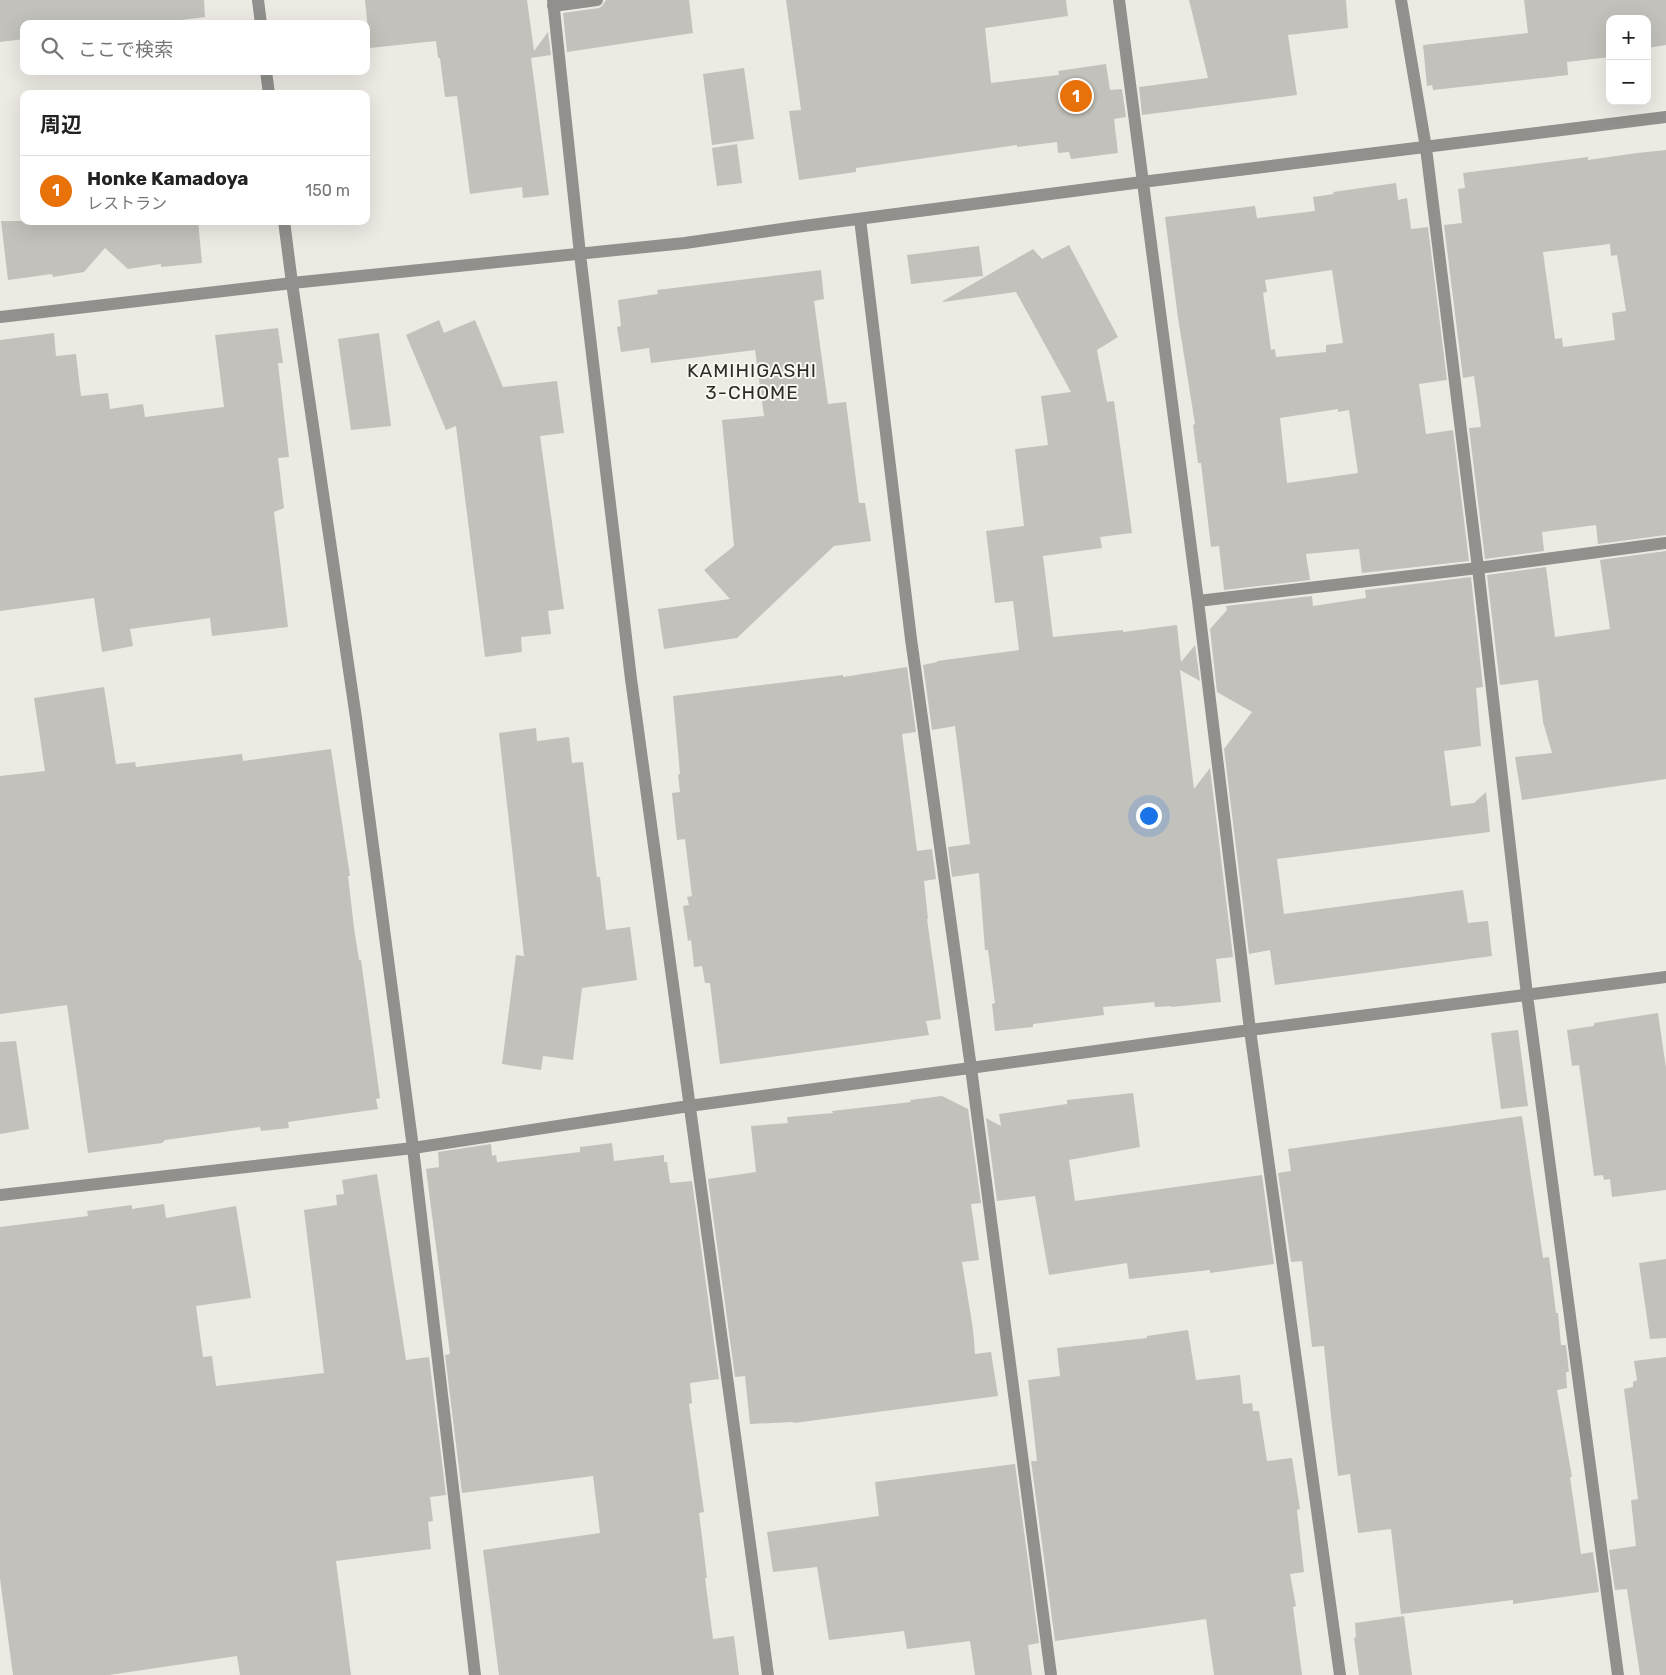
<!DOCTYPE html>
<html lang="ja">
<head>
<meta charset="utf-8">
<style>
  body { margin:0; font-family:Rubik,"Noto Sans JP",sans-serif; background:#f6f6f6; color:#222 }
  .controls { position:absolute; right:15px; top:15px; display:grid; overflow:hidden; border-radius:10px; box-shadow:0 5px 20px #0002 }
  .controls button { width:45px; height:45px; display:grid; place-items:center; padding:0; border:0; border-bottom:1px solid #e0e0e0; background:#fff; color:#222; font:25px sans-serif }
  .you { position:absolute; left:1148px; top:815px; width:18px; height:18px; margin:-12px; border:4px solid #fff; border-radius:50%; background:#1a73e8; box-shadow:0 0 0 8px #1a73e833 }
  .badge { display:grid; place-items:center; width:32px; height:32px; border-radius:50%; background:#db2777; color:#fff; font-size:16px; font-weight:700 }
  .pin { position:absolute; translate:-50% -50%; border:2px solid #fff; box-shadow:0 1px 5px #0006 }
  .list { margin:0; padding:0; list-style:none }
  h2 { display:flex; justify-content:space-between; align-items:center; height:65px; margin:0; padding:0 20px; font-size:21px }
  h2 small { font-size:16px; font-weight:400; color:#767676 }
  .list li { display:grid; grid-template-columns:32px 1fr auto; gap:15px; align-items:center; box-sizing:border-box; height:70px; padding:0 20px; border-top:1px solid #e0e0e0 }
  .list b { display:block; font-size:19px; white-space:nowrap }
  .list p { margin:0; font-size:16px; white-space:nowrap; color:#767676 }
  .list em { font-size:16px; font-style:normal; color:#767676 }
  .icon { flex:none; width:28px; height:28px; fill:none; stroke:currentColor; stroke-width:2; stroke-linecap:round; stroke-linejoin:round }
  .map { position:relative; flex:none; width:1666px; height:1675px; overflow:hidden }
  .search { position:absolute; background:#fff; box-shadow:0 5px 20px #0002; left:20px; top:20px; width:350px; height:55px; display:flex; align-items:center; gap:12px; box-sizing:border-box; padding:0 18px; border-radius:10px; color:#767676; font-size:19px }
  .panel { position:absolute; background:#fff; box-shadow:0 5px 20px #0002; left:20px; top:90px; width:350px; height:135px; border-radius:10px }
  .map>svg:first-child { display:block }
</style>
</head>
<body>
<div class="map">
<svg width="1666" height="1675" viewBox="0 0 1666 1675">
  <rect width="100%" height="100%" fill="#edeae4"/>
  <path fill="#c3c1bb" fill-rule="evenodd" d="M0 0H204L205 17 151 24H24V39L0 42Z
    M365 0H527L534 51 548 32 551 55 531 58 549 195 523 198 522 187 470 194 457 96 445 97 440 58H438L436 41 370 48Z
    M606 0H689L693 33 567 52 563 13 599 8 602 6Z
    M786 0H1066L1068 16 985 28 991 83 1059 75 1058 71 1106 64 1110 90 1122 89 1126 117 1114 119 1118 153 1071 159 1069 152 1058 153 1057 142 1017 147V145L856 168V172L799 180 789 111 801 110Z
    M1189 0H1346L1348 28 1288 35 1297 95 1142 115 1139 87 1208 78Z
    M1524 0H1666V45L1647 48V19H1610V57L1567 62 1568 75 1433 90 1432 85 1427 86 1423 45 1528 33Z
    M744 68 754 139 712 145 703 74Z
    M737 144 742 183 717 186 712 148Z
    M1666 150V535L1598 544 1596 525 1542 532 1544 551 1485 559 1469 428 1481 427 1474 376 1463 378 1444 225 1462 223 1458 189 1465 188 1463 173 1588 157V160L1637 153ZM1610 244 1611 256 1617 255 1626 311 1612 313 1615 340 1563 347 1562 338 1555 339 1543 252Z
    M1396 183 1398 200 1407 198 1411 229 1428 227 1447 380 1419 384 1426 434 1453 430 1469 561 1362 573 1359 549 1306 554 1310 580 1224 590 1219 546 1211 547 1201 463H1198L1193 425 1195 424 1178 318 1165 217 1255 206 1257 218 1315 211 1313 197 1334 194 1333 192ZM1332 270 1343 343 1326 345V352L1276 357 1275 349 1271 350 1263 293 1267 292 1265 280ZM1338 409V412L1349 410 1358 473 1287 483 1280 418Z
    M1 221H198L202 263 161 267V264L128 269 105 248 84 272 53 277 52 274 8 280Z
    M1069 245 1118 337 1097 350 1107 402 1114 401 1132 533 1100 537 1102 548 1043 556 1053 637 1123 630V632L1177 625 1181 662 1195 645 1200 681 1180 670 1194 789 1210 768 1233 957 1216 959 1221 1002 1171 1007V1006L1155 1007 1154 1002 1103 1007 1104 1015 1033 1024V1027L995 1031 992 1004 995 1003 988 950H985L979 873 952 877 948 847 970 844 955 726 932 730 923 665 937 662V661L1019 650 1013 601 995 603 986 531 1024 526 1015 449 1048 445 1041 396 1071 392 1016 292 943 302V301L1033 249 1042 259Z
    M979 246 983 276 911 284 907 255Z
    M821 270 824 299 814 301 828 404 846 402 859 503H865L871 541 834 546 737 638 664 649 658 609 730 599 704 570 734 546 722 420 764 416 755 350 651 363 649 348 621 352 617 327 621 326 618 300 658 294 657 290Z
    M439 320 444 333 475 320 503 387 557 381 564 433 540 436 564 609 548 611 551 634 521 637 522 652 485 657 456 426 446 430 406 335Z
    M278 328 283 363H278L289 457 278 458 284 508 274 512 288 627 212 636 210 618 130 629 133 646 102 652 94 598 0 611V340L54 333 56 356 76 354 81 396 108 393 110 409 143 404 145 417 224 407 215 335Z
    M379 333 391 426 351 430 338 339Z
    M1666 551V779L1522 800 1515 757 1552 753 1543 722 1538 680 1500 685 1487 575 1546 567 1555 637 1610 629 1600 560Z
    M1471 577 1483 687 1476 688 1481 746 1444 751 1451 806 1474 803 1486 792 1490 832 1277 859 1284 914 1463 890 1468 923 1488 921 1492 956 1275 985 1270 950 1249 954 1224 749 1252 712 1217 692 1210 629 1227 610 1226 606 1312 596 1313 606 1366 598 1365 590Z
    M907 667 916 732 902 734 917 851 932 849 936 879 924 881 928 919H927L941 1019 926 1021 929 1035 720 1064 710 983H705L702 966 694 967 691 940 688 941 683 906 689 905 687 897 692 896 685 839 677 840 672 793 680 792 678 775 680 774 673 696 843 675V677Z
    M104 687 116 764 135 762 136 767 242 754 243 761 331 749 350 876H348L354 928 359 960H361L380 1098 376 1099 378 1109 288 1122 289 1128 261 1131 260 1127 165 1140 162 1143 88 1153 67 1005 0 1014V776L45 771 34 698Z
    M536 728 537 741 569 737 572 763 583 762 597 877H600L606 930 630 927 637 980 582 988 573 1060 543 1056 541 1070 502 1064 516 955 524 956 499 733Z
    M1658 1013 1666 1068V1190L1612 1197 1610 1179 1604 1180 1603 1175 1594 1176 1579 1065 1572 1066 1567 1030 1594 1026V1023Z
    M1518 1030 1528 1106 1501 1109 1491 1033Z
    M16 1041 29 1129 0 1134V1042Z
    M1133 1093 1140 1147 1069 1160 1075 1201 1262 1175 1274 1264 1210 1273V1270L1129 1279 1127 1263 1049 1275 1035 1196 997 1201 986 1118 1001 1126 999 1114 1067 1104V1100Z
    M942 1096 968 1109 981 1203 971 1204 979 1260 962 1262 973 1329 975 1354 991 1352 998 1396 794 1423 793 1422 750 1424 745 1376 735 1377 708 1179 756 1172 751 1126 788 1123 787 1117 833 1113 832 1111 911 1102 910 1100Z
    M1522 1116 1543 1258 1549 1257 1556 1313H1558L1561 1345H1566L1569 1372H1566L1567 1388 1557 1390 1572 1477H1570L1581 1554 1593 1552 1599 1592 1513 1604V1600L1401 1614 1391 1529 1358 1533 1350 1474 1338 1476 1331 1416 1324 1346 1312 1347 1302 1261 1291 1262 1278 1173 1291 1171 1288 1149Z
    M612 1143 614 1161 664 1155V1162H667L670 1183 692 1181 719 1379 690 1383 692 1403 689 1404 704 1512 699 1513 707 1578H705L713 1639 734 1636 739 1675H499L483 1550 600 1533 593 1476 462 1493 445 1355 450 1354 426 1169 439 1167 438 1152 491 1144 492 1156 496 1155 497 1162 580 1152V1147Z
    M377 1174 406 1360 429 1357 446 1495 430 1497 433 1521 428 1522 431 1549 336 1561 351 1675H240L237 1656 109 1675H13L0 1579V1227L88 1216 87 1211 132 1205V1209L164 1204 166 1218 236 1206 251 1298 196 1306 203 1357 212 1356 216 1386 324 1373 304 1210 337 1205 336 1195 344 1194 342 1180Z
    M1666 1259V1338L1650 1339 1639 1263Z
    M1188 1330 1196 1380 1240 1375 1243 1404 1252 1403 1253 1411H1259L1267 1461 1292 1458 1300 1509 1297 1510 1304 1572 1290 1574 1296 1606 1293 1607 1302 1675H1214L1206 1619 1055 1641 1031 1461H1037L1028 1380 1060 1376 1057 1348 1147 1338V1336Z
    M1666 1357V1675H1640L1627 1589 1615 1590 1609 1550 1636 1546 1631 1500 1638 1499 1624 1389 1633 1387V1382L1637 1380 1634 1361Z
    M1015 1464 1039 1643 1028 1645 1032 1675H975L970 1641 907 1649 904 1631 829 1640 817 1567 773 1572 767 1532 879 1516 875 1482Z
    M1404 1616 1412 1675H1359L1354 1638 1356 1637 1355 1623Z"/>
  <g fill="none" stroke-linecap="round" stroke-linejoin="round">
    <path stroke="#91908d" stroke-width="12" d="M258 0 261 24
      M553 0 580 254 631 679 768 1675
      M1119 0 1198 601 1250 1030 1340 1675
      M1401 0 1426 148 1478 568 1527 995 1618 1675
      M553 6 597 0
      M266 71 269 94
      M860 219 911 639 971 1068 1051 1675
      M284 221 292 283 356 718 413 1148 475 1675
      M0 317 292 283 685 243 796 227 1142 182 1666 117
      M1198 601 1478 568 1666 543
      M0 1195 413 1148 689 1106 1250 1030 1666 977"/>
  </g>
  <g text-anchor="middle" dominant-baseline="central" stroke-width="4" stroke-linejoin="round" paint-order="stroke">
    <g font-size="19" letter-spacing="1" fill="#2d2c29" stroke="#faf7f1">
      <text x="752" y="370">KAMIHIGASHI<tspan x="752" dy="22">3-CHOME</tspan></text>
    </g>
  </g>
</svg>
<div class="controls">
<button>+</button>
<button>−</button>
</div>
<div class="you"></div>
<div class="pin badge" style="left:1076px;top:96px;background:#e8710a">1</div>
<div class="search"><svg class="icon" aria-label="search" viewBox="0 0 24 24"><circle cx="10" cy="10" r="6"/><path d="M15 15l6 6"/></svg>ここで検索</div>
<section class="panel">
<h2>周辺<small></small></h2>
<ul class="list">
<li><span class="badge" style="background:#e8710a">1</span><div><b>Honke Kamadoya</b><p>レストラン</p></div><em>150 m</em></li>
</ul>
</section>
</div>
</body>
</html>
